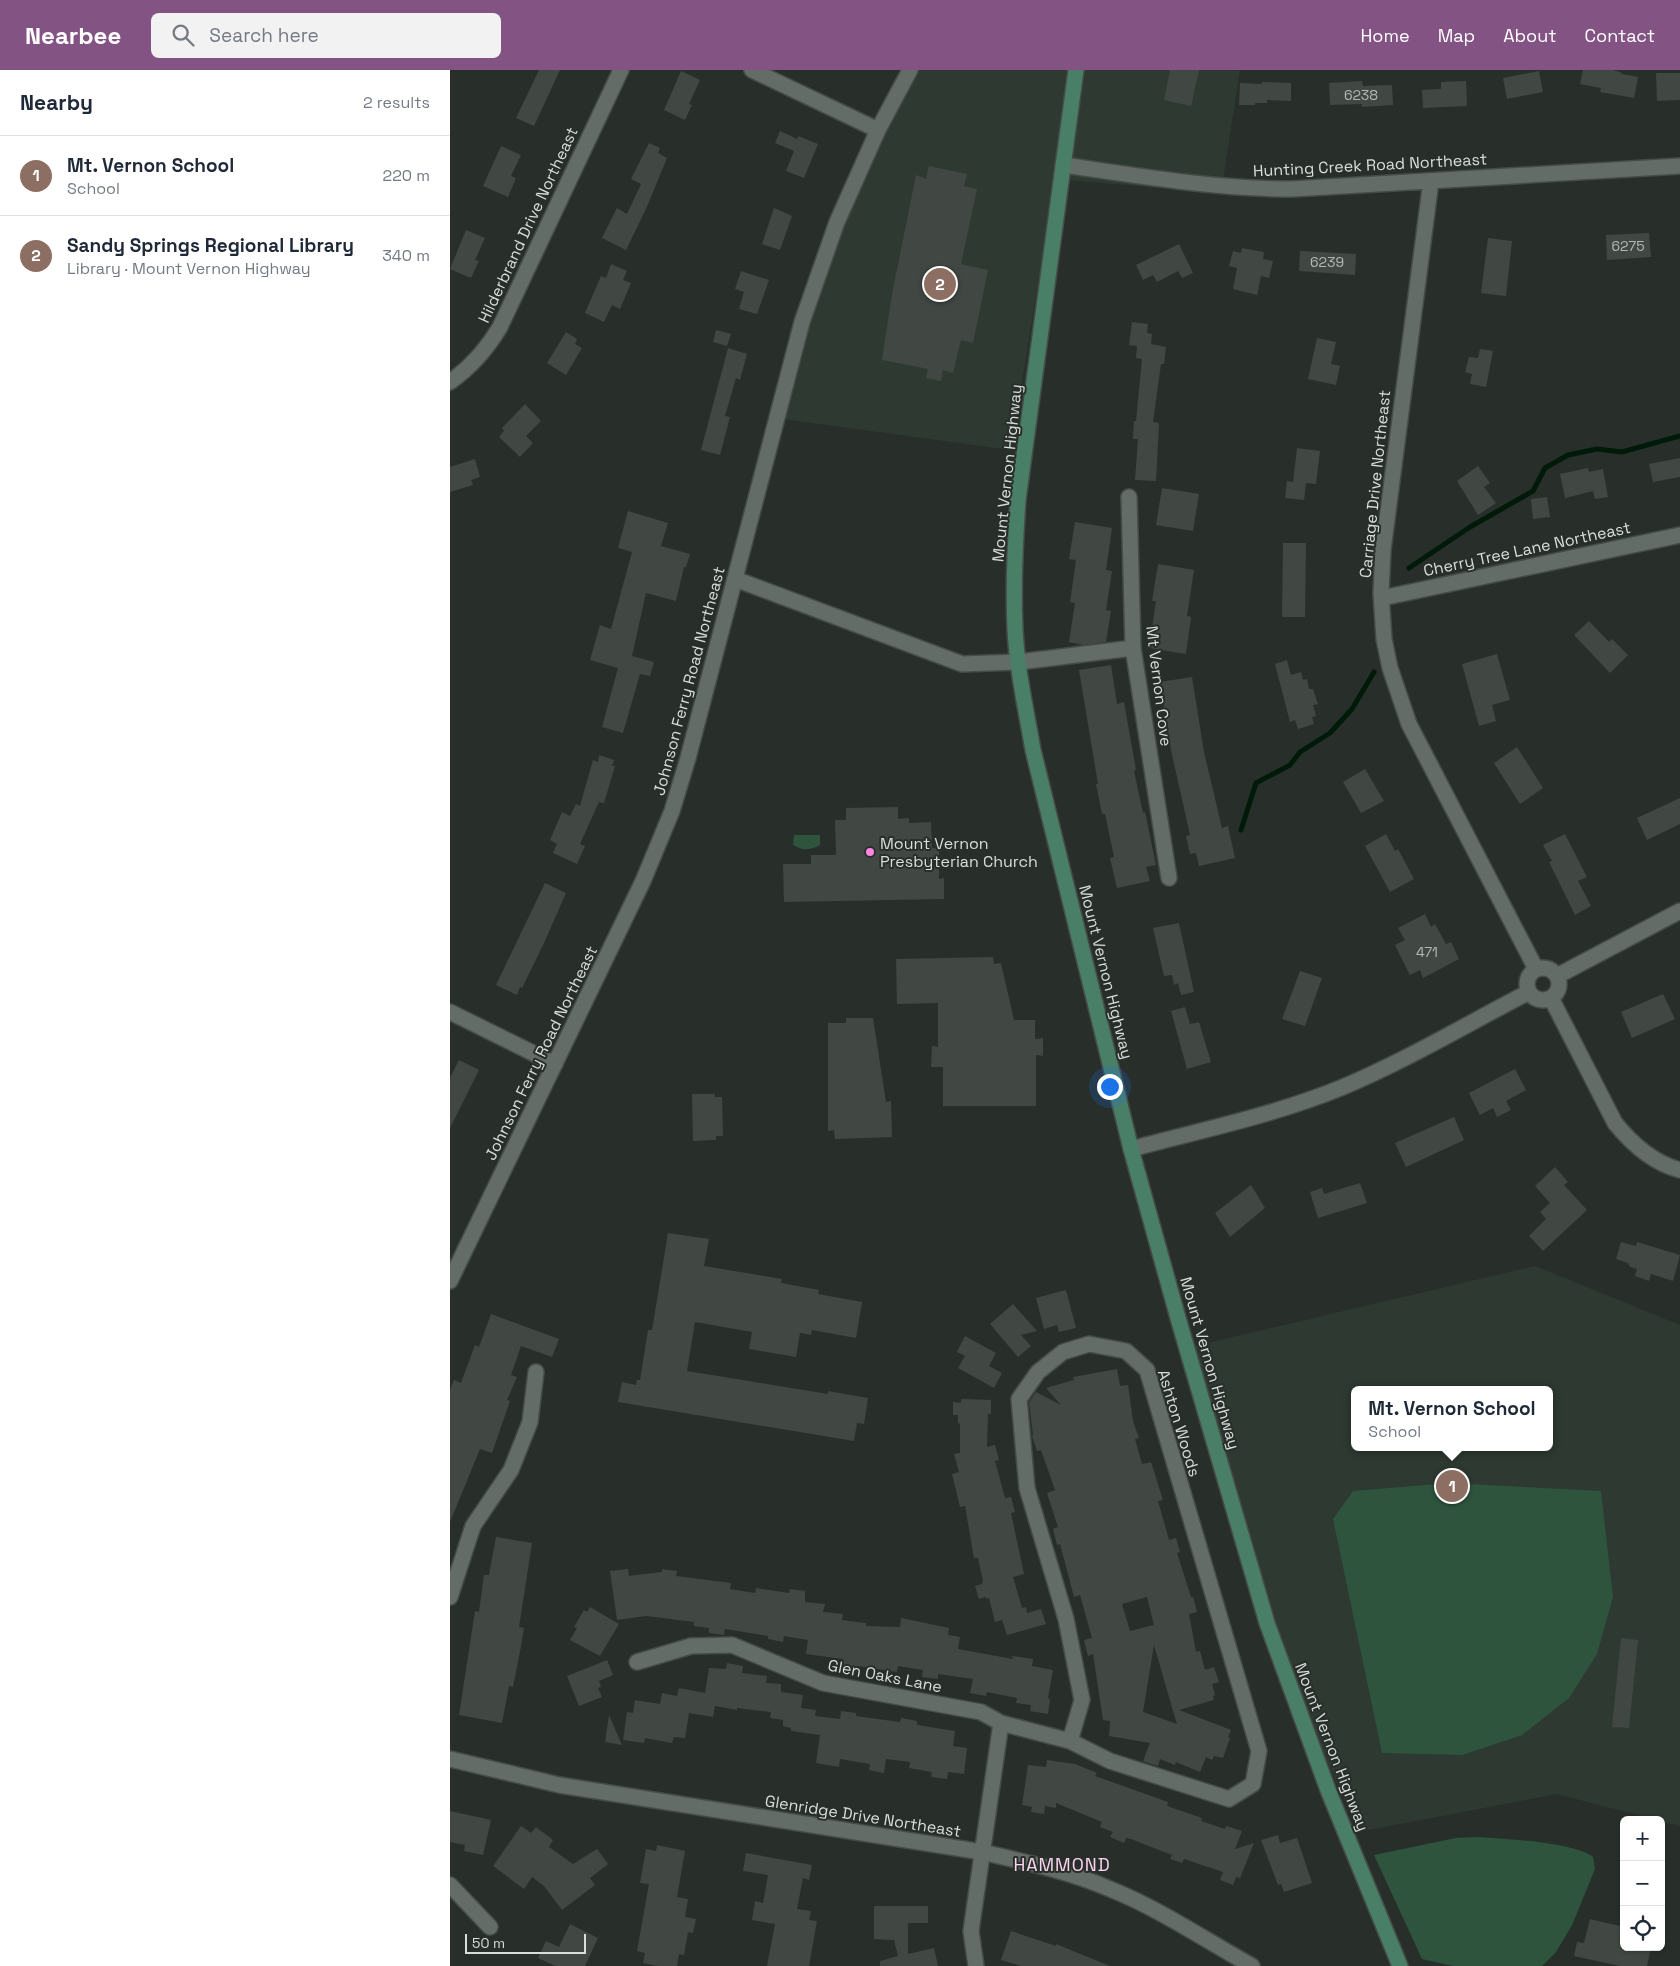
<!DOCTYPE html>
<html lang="en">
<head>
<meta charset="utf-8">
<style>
  body { margin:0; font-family:"Space Grotesk",sans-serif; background:#f2f2f3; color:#1f2937 }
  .controls { position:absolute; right:15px; bottom:15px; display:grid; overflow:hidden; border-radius:8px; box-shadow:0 1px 4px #0004 }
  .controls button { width:45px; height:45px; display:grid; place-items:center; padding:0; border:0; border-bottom:1px solid #e0e1e3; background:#fff; color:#1f2937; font:25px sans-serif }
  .scale { position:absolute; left:15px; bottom:12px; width:121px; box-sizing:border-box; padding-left:5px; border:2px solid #d9dedb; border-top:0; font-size:14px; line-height:18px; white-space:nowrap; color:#d9dedb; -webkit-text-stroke:4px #282f2b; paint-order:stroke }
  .you { position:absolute; left:659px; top:1016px; width:18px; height:18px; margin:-12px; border:4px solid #fff; border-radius:50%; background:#1a73e8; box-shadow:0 0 0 8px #1a73e833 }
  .badge { display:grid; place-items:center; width:32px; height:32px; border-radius:50%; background:#835384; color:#fff; font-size:16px; font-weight:700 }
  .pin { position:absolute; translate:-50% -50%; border:2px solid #fff; box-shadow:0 1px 5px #0006 }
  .popup { position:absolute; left:901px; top:1316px; width:202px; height:65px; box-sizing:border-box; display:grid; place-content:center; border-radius:8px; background:#fff; filter:drop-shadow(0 1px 4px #0005); font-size:16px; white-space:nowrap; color:#747a83 }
  .popup b { font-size:19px; color:#1f2937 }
  .popup::after { content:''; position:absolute; left:50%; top:100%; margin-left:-10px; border:10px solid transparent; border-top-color:#fff }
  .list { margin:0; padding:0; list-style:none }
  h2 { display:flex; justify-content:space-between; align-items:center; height:65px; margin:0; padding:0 20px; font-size:21px }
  h2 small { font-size:16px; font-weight:400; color:#747a83 }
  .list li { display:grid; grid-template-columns:32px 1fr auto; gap:15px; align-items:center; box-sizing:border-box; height:80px; padding:0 20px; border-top:1px solid #e0e1e3 }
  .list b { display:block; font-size:19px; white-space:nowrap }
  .list p { margin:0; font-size:16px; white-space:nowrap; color:#747a83 }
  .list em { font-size:16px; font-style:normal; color:#747a83 }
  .icon { flex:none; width:28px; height:28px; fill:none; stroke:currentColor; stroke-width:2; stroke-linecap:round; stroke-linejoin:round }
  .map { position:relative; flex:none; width:1230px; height:1896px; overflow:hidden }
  header { display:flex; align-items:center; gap:30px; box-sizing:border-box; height:70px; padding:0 25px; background:#835384; color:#fff }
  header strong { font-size:24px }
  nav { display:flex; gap:28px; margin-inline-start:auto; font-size:18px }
  .search { width:350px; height:45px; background:#f2f2f3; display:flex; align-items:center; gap:12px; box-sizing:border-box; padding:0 18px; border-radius:8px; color:#747a83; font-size:19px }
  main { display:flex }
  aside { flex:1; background:#fff }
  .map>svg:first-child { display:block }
</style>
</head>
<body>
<header>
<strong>Nearbee</strong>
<div class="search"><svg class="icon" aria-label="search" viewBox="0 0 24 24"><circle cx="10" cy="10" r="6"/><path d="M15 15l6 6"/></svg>Search here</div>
<nav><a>Home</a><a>Map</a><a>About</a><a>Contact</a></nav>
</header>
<main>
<aside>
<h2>Nearby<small>2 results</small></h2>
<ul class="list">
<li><span class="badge" style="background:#8d6e63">1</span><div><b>Mt. Vernon School</b><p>School</p></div><em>220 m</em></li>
<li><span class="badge" style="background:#8d6e63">2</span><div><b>Sandy Springs Regional Library</b><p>Library · Mount Vernon Highway</p></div><em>340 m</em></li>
</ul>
</aside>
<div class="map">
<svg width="1230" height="1896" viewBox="0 0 1230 1896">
  <rect width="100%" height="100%" fill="#282f2b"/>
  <path fill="#2d3931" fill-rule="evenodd" d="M458 0H790L771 123 605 109 561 380 317 347 435 35Z
    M1085 1196 1230 1255V1756L1107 1724 908 1762 817 1553 732 1279ZM904 1320H1100V1377H904Z"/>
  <path fill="#2e543e" d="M344 765H370V775C361 780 353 781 343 775Z
    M999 1413 1151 1421 1163 1527 1147 1584 1119 1628 1072 1665 1012 1685 932 1683 883 1449 903 1421Z
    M1028 1767C1054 1769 1124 1772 1143 1787L1145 1799 1122 1855 1106 1882 1092 1896H1003L972 1889 924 1785 1006 1768Z"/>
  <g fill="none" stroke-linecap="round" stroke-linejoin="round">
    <path stroke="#001a0a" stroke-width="5" d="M959 498 1020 457 1083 421 1095 398 1118 385 1147 379 1172 382 1230 366
      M791 760 806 713 840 695 850 682 880 663 902 639 924 602"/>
  </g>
  <path fill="#414843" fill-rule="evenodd" d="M89 0H110L84 56 66 48Z
    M720 0H749L741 36 714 30Z
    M1133 0H1162L1170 2 1172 4 1188 7 1184 28 1150 22 1151 18 1130 14Z
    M231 1 250 10 239 34 242 35 235 50 214 40Z
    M1089 1 1093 22 1057 29 1053 8Z
    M1206 3H1230V30L1207 31Z
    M912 11 913 16 942 15 943 35 912 37V34L880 35 879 13Z
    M1016 11 1017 36 973 38 972 20 991 19V12Z
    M812 12 841 13V31L817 30V33H805V35H789L790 13 812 14Z
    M330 61 347 69 348 66 368 74 354 108 336 101 344 81 325 73Z
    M199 73 210 78 208 83 217 88 196 139 176 180 152 168 167 138 177 144 191 114 181 109Z
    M51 76 71 85 61 106 66 108 58 127 33 116Z
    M479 96 517 104 514 116 527 119 511 194 538 200 523 273 511 270 503 303 493 300 491 311 476 308 478 299 432 290 442 224 466 105 476 109Z
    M324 138 342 146 330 180 312 174Z
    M16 160 35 168 25 190 29 191 21 208 0 199Z
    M1199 163 1201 187 1157 190 1156 165Z
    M1038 168 1062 171 1056 226 1031 223Z
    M729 174 743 203 732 208 728 201 707 212 703 205 693 210 686 195Z
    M792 178 814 182 813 189 823 191 819 208 811 206 807 225 783 219 787 198 779 196 783 181 791 183Z
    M850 181 906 184 905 205 849 201Z
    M161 194 177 201 173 210 181 213 170 239 162 235 154 252 135 243 151 206 156 208Z
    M291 201 319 210 307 244 289 239 294 222 285 219Z
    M682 252 698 254 697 263 702 264 701 274 716 277 714 294H711L703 352 709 353 706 411 685 410 688 369H683L684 351H686L692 289 686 288 687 276 679 275Z
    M266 260 281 264 277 276 263 272Z
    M116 262 127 269 125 274 132 278 116 305 97 293Z
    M867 268 886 272 881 294 890 296 886 315 858 309Z
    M278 278 297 284 290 310 286 308 275 346 280 347 270 385 251 380Z
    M1030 279 1043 281 1036 317 1020 314 1022 304 1015 302 1019 287 1028 288Z
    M75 334 91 351 76 366 83 373 70 387 49 367 54 361 52 358Z
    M847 378 870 381 866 414 856 413 854 430 835 428 837 411 843 412Z
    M1230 388V407L1203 412 1199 394Z
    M25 389 30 407 21 410 23 415 0 422V397Z
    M1028 396 1040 413 1034 417 1046 433 1028 445 1007 411Z
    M1138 398 1139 402 1153 399 1158 427 1145 429 1143 421 1115 428 1110 404Z
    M712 418 749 424 743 461 706 455Z
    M1097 427 1100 447 1083 449 1081 429Z
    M178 441 218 453 211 476 240 484 236 497H234L226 531 196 523 182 586 204 592 200 606 190 604 173 663 152 657 168 598 140 590 150 555 161 559 182 482 168 478Z
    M625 452 662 458 656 500 662 501 656 540 661 541 656 572 634 575 619 572 625 533 620 532 626 490 619 489Z
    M833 473H856L855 547H832Z
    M708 494 744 500 737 546 741 547 736 584 699 578 706 531H702Z
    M1139 551 1159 572 1162 569 1178 585 1160 603 1124 565Z
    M1047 584 1060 630 1042 635 1046 651 1029 656 1012 594Z
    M837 590 841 605 851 602 853 610 857 609 859 619H863L868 634 863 635 866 646 862 647 864 654 848 659 845 650 840 652 825 594Z
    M661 595 667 634 674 632 686 700 684 701 693 743 695 742 706 795 696 797 700 811 667 818 660 788 664 787 655 744H652L646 714H648L629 600Z
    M742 607 754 682 772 758 778 756 785 788 749 796 746 783 740 784 736 766 740 765 721 680 710 612Z
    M1067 677 1093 718 1070 734 1044 693Z
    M149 685 164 690 162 696H165L154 733 149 732 130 774 135 776 127 794 103 783 107 774 100 770 112 742 120 746 126 734 130 736 143 690 148 692Z
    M915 699 934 731 911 743 893 712Z
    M1230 728V754L1197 770 1187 748Z
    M448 737V749L459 748V753L481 752 482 778H489V809L494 808V829L334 832 333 794H361V785H386L385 750H396V738Z
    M936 764 945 781 948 779 964 809 940 822 915 776Z
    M1115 764 1137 807 1128 811 1141 836 1125 845 1099 792 1102 791 1093 775Z
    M95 813 116 823 94 873 72 918 70 917 67 925 46 915Z
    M975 844 981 857 985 854 996 874 1001 872 1009 889 973 908 970 900 960 905 945 875 955 870 948 858Z
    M729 853 744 922 731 925 728 913 724 915 722 905 714 906 703 858Z
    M543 887 544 894 551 893 564 950H585V969L593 968V986L586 985V1036H493V997H481L482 976 488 977V933L447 934 446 889Z
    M850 901 872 908 855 956 832 949Z
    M1213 924 1225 949 1182 968 1171 942Z
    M735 937 740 954 749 952 761 992 737 999 721 941Z
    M396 948H423L436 1032 441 1031 442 1067 385 1069 384 1060 378 1061V953H396Z
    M9 990 29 1000 0 1058V1008Z
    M1065 999 1076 1020 1056 1031 1061 1040 1047 1047 1043 1038 1030 1045 1019 1023Z
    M242 1024H265V1027H272L273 1066H266V1070L243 1071Z
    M1004 1047 1014 1070 956 1097 945 1073Z
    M1105 1097 1118 1112 1114 1115 1137 1140 1093 1181 1079 1166 1096 1149 1090 1142 1100 1133 1085 1116Z
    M910 1113 917 1133 868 1148 860 1122 872 1118 874 1124Z
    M801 1115 815 1138 780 1167 765 1143Z
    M218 1163 259 1169 254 1196 332 1209 331 1213 369 1220 368 1224 412 1232 406 1268 362 1260 361 1265 350 1263 346 1287 299 1279 302 1262 245 1252 237 1301 378 1324V1321L418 1328 414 1354 407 1353 404 1371 168 1332 172 1312 186 1315 187 1310H190L198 1260H202Z
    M1171 1172 1186 1176 1187 1172 1230 1185 1223 1211 1201 1204 1199 1211 1185 1206 1187 1199 1180 1197 1178 1193 1166 1189Z
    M616 1220 626 1258 609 1262 607 1255 594 1259 586 1228Z
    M563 1234 587 1261 571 1265 581 1276 568 1287 540 1254Z
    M41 1244 109 1269 102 1287 71 1276 61 1305 67 1307 57 1330 60 1331 42 1383 30 1379 0 1452V1320L4 1310 11 1313 25 1275 29 1277Z
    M515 1266 546 1283 539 1296 552 1303 544 1318 508 1298 515 1286 507 1282Z
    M667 1299 670 1316 678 1315 683 1351 689 1368 685 1369 692 1394 701 1392 713 1430 708 1431 719 1470 726 1468 730 1482 727 1483 741 1527H743L747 1542 739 1544 746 1582 750 1581 755 1600 764 1597 769 1612 762 1614 765 1625 763 1626 764 1630 729 1640 781 1660 778 1667 780 1668 773 1688 764 1686 762 1690 756 1687 750 1702 726 1692 725 1695 710 1689 708 1696 693 1691 700 1673 659 1666 660 1651 653 1650 643 1584 638 1586 634 1570 642 1568 630 1525 624 1527 610 1474 607 1475 603 1459 608 1457 597 1423 605 1420 591 1380 587 1381 582 1366 583 1365 579 1332 586 1322 611 1335 596 1318 624 1310 623 1307ZM697 1527 704 1555 680 1561 672 1534ZM704 1575 723 1641 727 1654 693 1642Z
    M511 1329 541 1330V1344H538L537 1377 545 1375 549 1390 545 1391 555 1428 561 1427 565 1442 561 1443 574 1504 563 1507 572 1538 576 1537 577 1543 591 1539 596 1554 557 1565 552 1550 545 1552 539 1528 536 1529V1527L529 1529 525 1516 532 1514 533 1511 528 1488H524L515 1436 510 1437 502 1404 509 1402 504 1384 510 1383V1353L508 1354V1345H503V1332L511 1333Z
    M46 1467 82 1473 69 1557 74 1558 71 1576 63 1617 59 1616 52 1653 9 1645 25 1541 29 1542 34 1505H39Z
    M178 1499 179 1506 212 1502V1499L227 1501 226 1506 281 1513 280 1519 305 1523 306 1518 339 1523 340 1519 355 1521V1532L375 1534 373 1542 393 1544 392 1550 416 1553V1556L450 1557 451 1548 499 1558 498 1565 510 1567 508 1579 563 1589 562 1586 583 1589 582 1596 603 1600 598 1628 600 1629 598 1644 580 1641 581 1635 566 1633 567 1628 537 1622 536 1626 520 1623 523 1609 488 1604V1609L472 1607 473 1600 448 1596 447 1602 408 1596 407 1602 391 1601 393 1589 356 1584 358 1570 334 1566 333 1572 318 1569V1566L275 1559 274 1565 259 1563V1558L244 1556V1552L196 1546 167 1550 160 1501Z
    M140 1537 169 1554 150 1586 120 1570 127 1558 124 1557 134 1540 137 1542Z
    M1171 1568 1188 1570 1179 1658 1162 1657Z
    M157 1590 163 1605 149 1611 151 1617 148 1618 152 1627 129 1636 117 1606Z
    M277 1593 293 1596 292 1603 317 1606 316 1613 331 1614V1622L353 1625 351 1638 366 1640 365 1646 390 1649 391 1641 406 1643V1646L450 1652 451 1648 467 1651V1655L505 1661 503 1676 517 1678 514 1704 498 1702 497 1709 481 1707 482 1702 459 1698 460 1692 436 1689 434 1703 419 1700 420 1694 390 1689 389 1697 366 1693 370 1665 341 1661V1658L333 1656V1650L320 1648 321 1642 287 1638V1640L265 1636 263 1647 239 1643 235 1668 224 1667 222 1673 195 1668 194 1673 173 1670 177 1642 183 1643 185 1630 210 1634 212 1623 227 1626 229 1618 255 1623 259 1598 276 1599Z
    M159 1645 172 1675 155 1672Z
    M597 1690 625 1694 647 1703 645 1706 718 1732 717 1736 752 1748 751 1751 775 1759 776 1756 792 1761 785 1779 804 1773 790 1808 786 1807 783 1815 770 1810 773 1802 734 1789 732 1793 720 1789 722 1785 681 1769 676 1768 674 1773 660 1767 663 1762 650 1757 652 1752 606 1733V1738L595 1736 594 1744 581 1742 582 1737 572 1735 578 1695 596 1697Z
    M0 1741 41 1750 33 1785 14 1781 15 1775 0 1772Z
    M71 1756 81 1763 86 1757 103 1770 99 1777 123 1794 147 1779 158 1794 140 1808 145 1815 112 1840 94 1816 82 1807 74 1819 43 1796Z
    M828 1765 830 1773 847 1768 862 1813 834 1822 831 1814 828 1815 811 1770Z
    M207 1775 235 1781 227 1827 238 1829 235 1847 246 1849 243 1863 238 1862 234 1885 229 1884 227 1896H208L193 1893 195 1883 187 1881 199 1814 190 1813 196 1779 206 1781Z
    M296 1783 362 1795 359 1810 353 1808 347 1839 361 1841 359 1850 367 1851 359 1896H317L325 1854 302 1850 305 1831 313 1833 318 1805 293 1801Z
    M424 1836H478V1853H458V1884L484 1878 488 1896H430V1891L448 1886 444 1870 424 1869Z
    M1140 1849 1174 1857V1877H1201L1197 1896H1170L1124 1886 1127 1872 1134 1873Z
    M120 1854 148 1868 135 1896H105L88 1888 96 1871 109 1877Z
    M561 1861 606 1876V1874L660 1896H571L551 1890Z"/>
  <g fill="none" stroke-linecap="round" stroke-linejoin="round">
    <defs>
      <path id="minor" d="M302 0 428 60
        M613 95C689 106 765 119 842 119L1230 96
        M981 111 933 480 931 523 934 569 940 598 959 654 1086 899
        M0 312C21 297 37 279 50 257L171 0
        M679 427 683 578 719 808
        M285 509 512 594 569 592 683 578
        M932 528 1230 465
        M1077 914a16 16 0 1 1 32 0a16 16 0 1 1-32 0Z
        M1107 906 1230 841
        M1101 928 1165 1053C1182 1074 1203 1093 1230 1100
        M0 942 105 994
        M681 1079C752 1060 825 1045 893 1017 957 990 1017 954 1079 922
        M639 1274 676 1281 697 1300 809 1681 803 1714 779 1729 660 1691 620 1671 632 1630 616 1549 577 1418 569 1329 588 1302 613 1282Z
        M0 1527 23 1456 61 1400 80 1352 86 1302
        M187 1592 241 1576 282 1575 373 1613 531 1642 551 1653 620 1671
        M0 1815 40 1857
        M526 1896 521 1861 551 1653"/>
      <path id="tertiary" d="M0 1211 193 811 222 741 238 688 352 252 387 152 428 60 460 0
        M0 1689 109 1715 532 1782C575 1792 619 1801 660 1819 710 1839 755 1870 802 1896"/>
      <path id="secondary" d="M626 0 568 430C565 473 563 516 565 559 567 600 576 640 583 680L681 1079 728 1248 817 1553 878 1720 950 1896"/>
    </defs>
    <use href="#minor" stroke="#454b47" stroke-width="18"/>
    <use href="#tertiary" stroke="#454b47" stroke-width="18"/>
    <use href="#secondary" stroke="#454b47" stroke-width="18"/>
    <use href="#minor" stroke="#646c67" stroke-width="15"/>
    <use href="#tertiary" stroke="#646c67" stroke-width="15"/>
    <use href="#secondary" stroke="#497e67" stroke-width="15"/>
  </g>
  <circle fill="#fe86e1" stroke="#282f2b" stroke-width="2" cx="420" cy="782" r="5"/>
  <g text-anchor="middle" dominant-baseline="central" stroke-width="4" stroke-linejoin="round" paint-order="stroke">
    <g font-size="14" fill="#b3b8b5">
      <text x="911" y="25">6238</text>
      <text x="1178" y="176">6275</text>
      <text x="877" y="192">6239</text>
      <text x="977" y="882">471</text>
    </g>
    <g font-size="16" fill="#d9dedb" stroke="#282f2b">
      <text transform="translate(920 95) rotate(-3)">Hunting Creek Road Northeast</text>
      <text transform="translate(78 155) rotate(-65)">Hilderbrand Drive Northeast</text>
      <text transform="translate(557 403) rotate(-84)">Mount Vernon Highway</text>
      <text transform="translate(925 414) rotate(-84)">Carriage Drive Northeast</text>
      <text transform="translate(1077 479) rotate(-12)">Cherry Tree Lane Northeast</text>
      <text transform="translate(239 611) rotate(-75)">Johnson Ferry Road Northeast</text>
      <text transform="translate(709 616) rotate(83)">Mt Vernon Cove</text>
      <text transform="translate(656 902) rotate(76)">Mount Vernon Highway</text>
      <text transform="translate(91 983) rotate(-64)">Johnson Ferry Road Northeast</text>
      <text transform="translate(760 1293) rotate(74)">Mount Vernon Highway</text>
      <text transform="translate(729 1353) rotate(73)">Ashton Woods</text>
      <text transform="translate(435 1606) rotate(11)">Glen Oaks Lane</text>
      <text transform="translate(882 1677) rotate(69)">Mount Vernon Highway</text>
      <text transform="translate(413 1746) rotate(9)">Glenridge Drive Northeast</text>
    </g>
    <g font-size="16" fill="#d9dedb" stroke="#282f2b" text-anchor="start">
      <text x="430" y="773">Mount Vernon<tspan x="430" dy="18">Presbyterian Church</tspan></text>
    </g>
    <g font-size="18" letter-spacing="1" fill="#fdd3f0" stroke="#282f2b">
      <text x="612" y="1794">HAMMOND</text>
    </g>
  </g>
</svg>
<div class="controls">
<button>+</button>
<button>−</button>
<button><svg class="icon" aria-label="locate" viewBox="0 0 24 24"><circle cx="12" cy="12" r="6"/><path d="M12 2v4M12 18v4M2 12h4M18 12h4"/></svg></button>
</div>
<div class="scale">50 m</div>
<div class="you"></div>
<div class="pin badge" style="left:1002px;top:1416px;background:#8d6e63">1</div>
<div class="popup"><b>Mt. Vernon School</b>School</div>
<div class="pin badge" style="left:490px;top:214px;background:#8d6e63">2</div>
</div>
</main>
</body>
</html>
